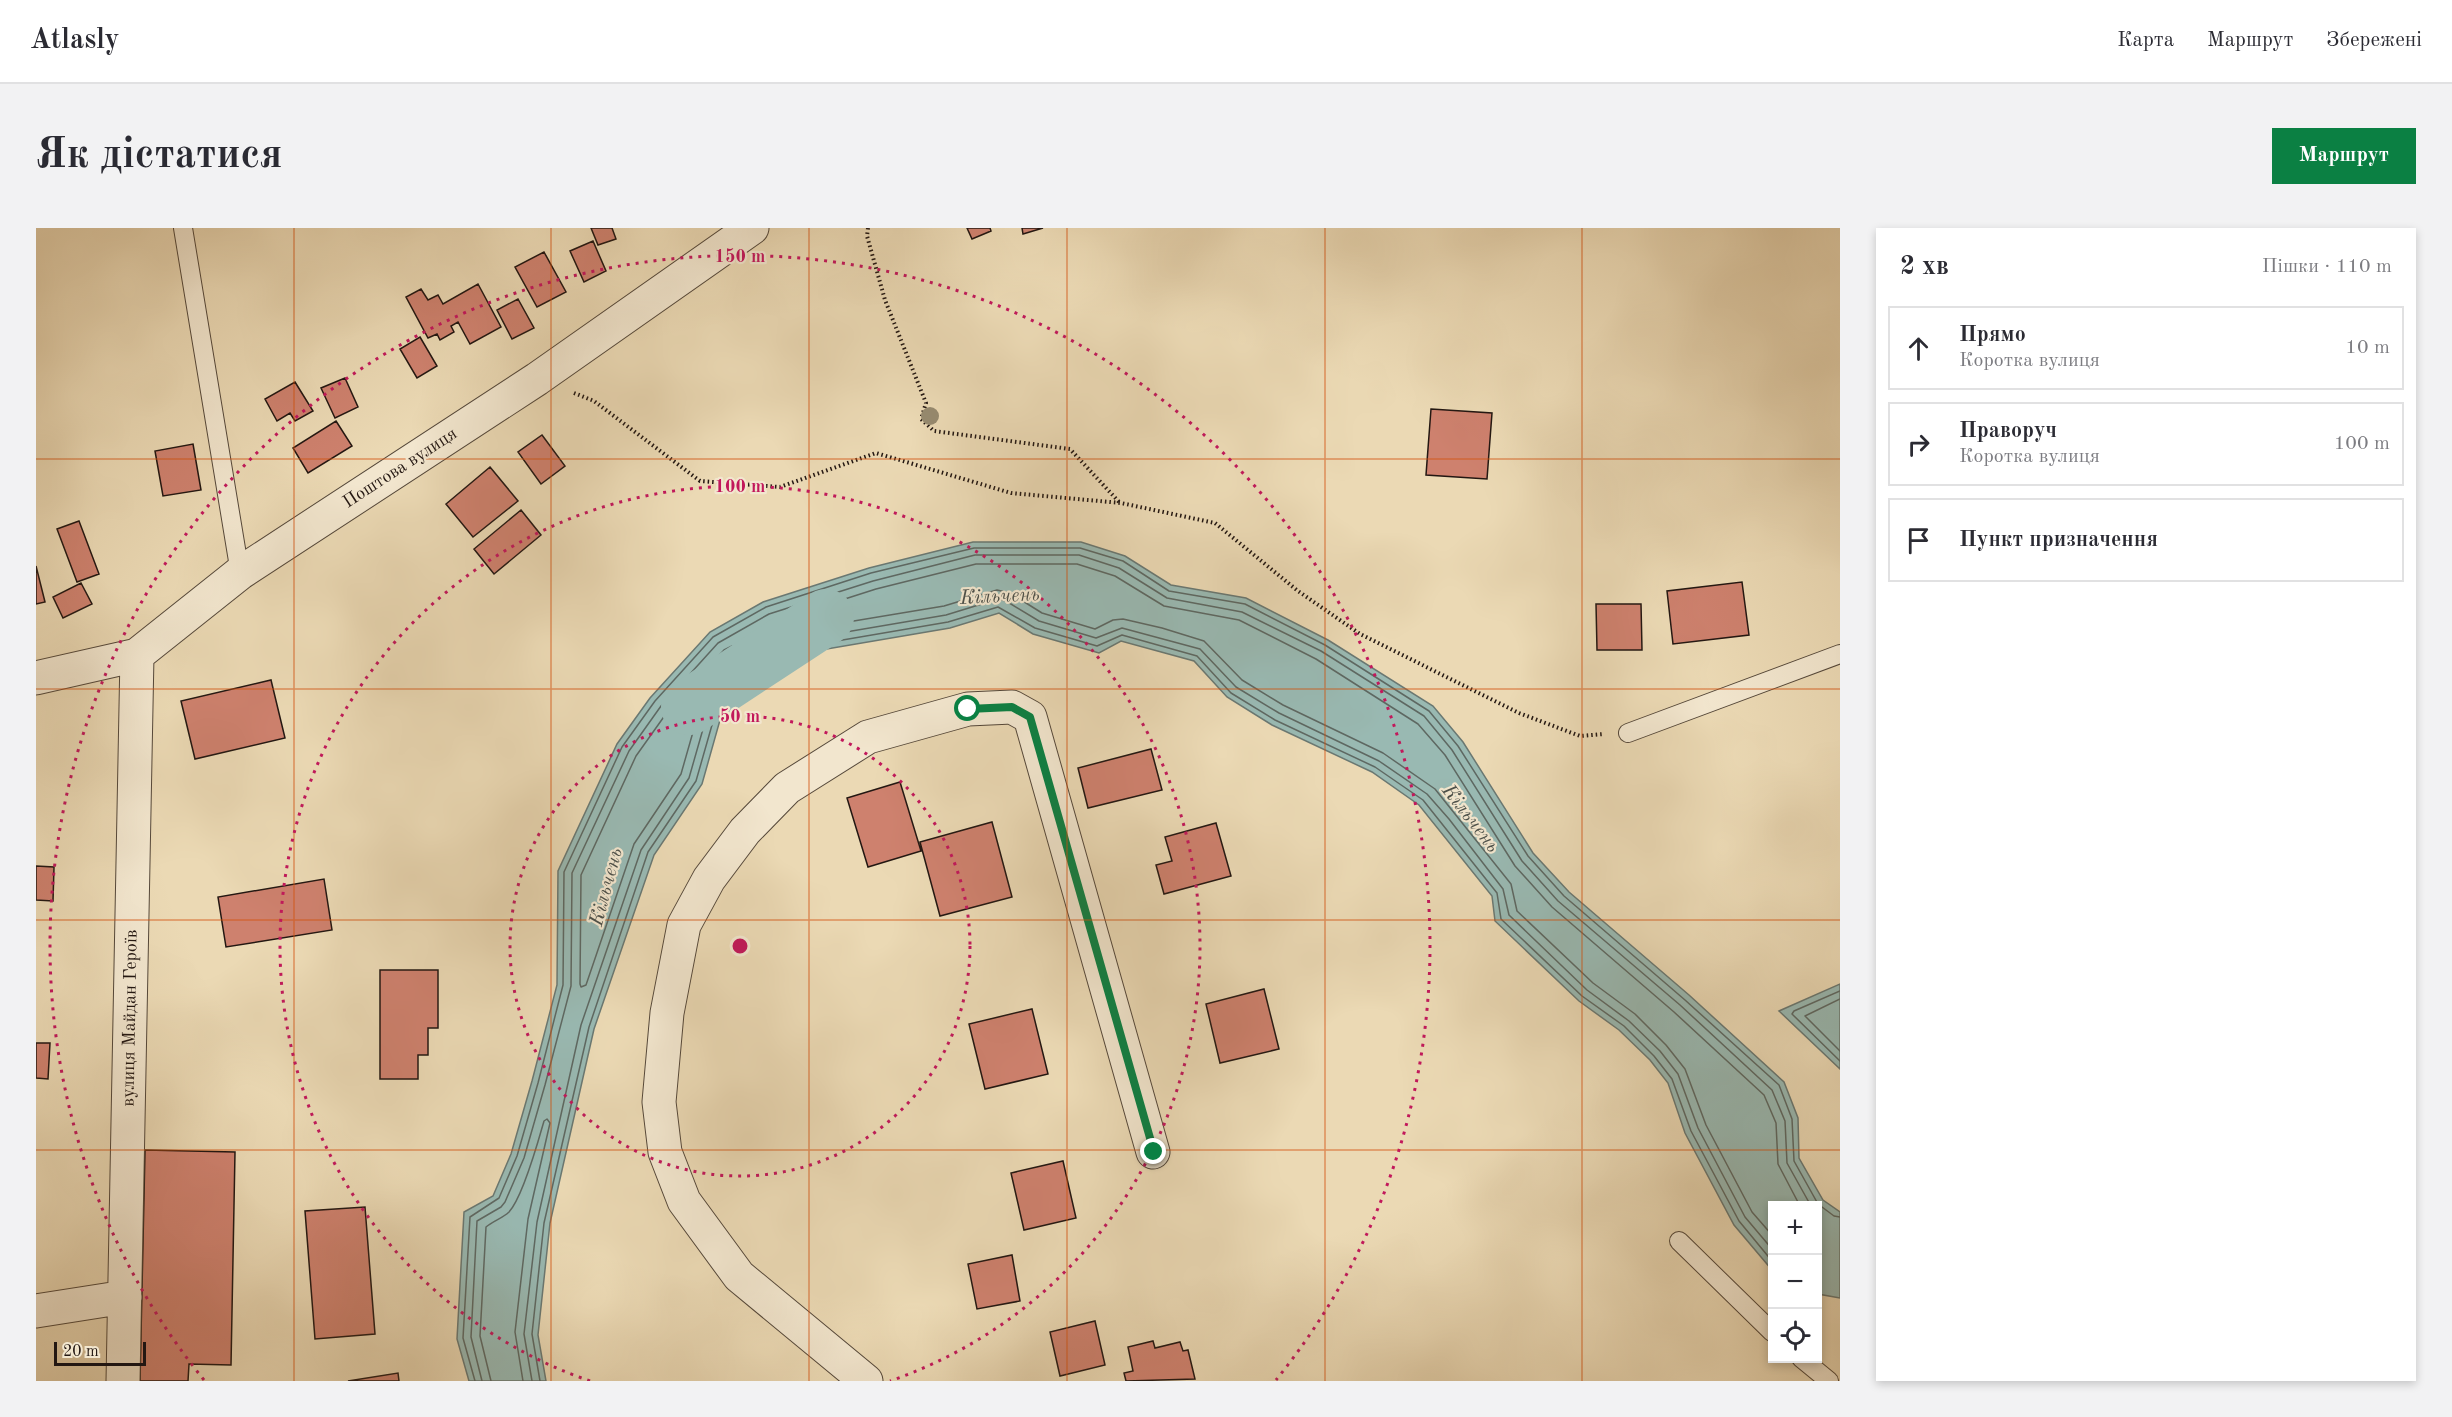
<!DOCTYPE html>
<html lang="uk">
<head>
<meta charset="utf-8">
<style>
  body { margin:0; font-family:"Old Standard TT",serif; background:#f2f2f3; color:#2b2b33 }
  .controls { position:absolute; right:18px; bottom:18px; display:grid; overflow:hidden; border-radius:0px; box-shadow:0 3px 9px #0003 }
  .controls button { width:54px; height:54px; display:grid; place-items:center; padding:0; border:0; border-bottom:2px solid #e1e1e2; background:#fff; color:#2b2b33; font:30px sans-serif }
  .scale { position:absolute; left:18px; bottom:15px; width:92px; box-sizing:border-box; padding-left:6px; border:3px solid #231712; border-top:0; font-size:16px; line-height:21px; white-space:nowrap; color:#231712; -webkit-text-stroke:4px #f2e6ce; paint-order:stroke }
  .stop { position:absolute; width:18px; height:18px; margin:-14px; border:4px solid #0b8043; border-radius:50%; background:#fff }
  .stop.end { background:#0b8043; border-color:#fff; box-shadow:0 2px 6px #0008 }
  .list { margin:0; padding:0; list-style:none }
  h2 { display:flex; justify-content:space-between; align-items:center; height:78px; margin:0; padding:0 24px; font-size:26px }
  h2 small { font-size:20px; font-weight:400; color:#7c7c81 }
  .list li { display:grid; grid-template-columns:39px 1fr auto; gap:18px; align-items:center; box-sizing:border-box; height:84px; margin:0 12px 12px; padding:0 12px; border:2px solid #e1e1e2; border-radius:0px }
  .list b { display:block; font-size:22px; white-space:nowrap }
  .list p { margin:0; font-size:20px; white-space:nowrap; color:#7c7c81 }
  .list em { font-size:20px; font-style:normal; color:#7c7c81 }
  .icon { flex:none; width:33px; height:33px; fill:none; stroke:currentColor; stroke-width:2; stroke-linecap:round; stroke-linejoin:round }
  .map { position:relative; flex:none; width:1804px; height:1153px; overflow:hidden; border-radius:0px }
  header { display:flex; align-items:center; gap:36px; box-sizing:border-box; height:84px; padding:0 30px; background:#fff; border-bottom:2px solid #e1e1e2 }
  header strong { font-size:28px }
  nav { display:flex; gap:33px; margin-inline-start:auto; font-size:21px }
  .intro { display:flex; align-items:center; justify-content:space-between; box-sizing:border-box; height:144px; padding:0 36px }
  h1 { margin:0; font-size:42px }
  .button { padding:15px 27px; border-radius:0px; background:#0b8043; color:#fff; font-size:21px; font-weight:700 }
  main { display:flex; gap:36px; padding:0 36px }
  aside { flex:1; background:#fff; border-radius:0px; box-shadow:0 3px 9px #0003 }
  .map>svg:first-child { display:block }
</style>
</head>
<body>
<header>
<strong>Atlasly</strong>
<nav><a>Карта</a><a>Маршрут</a><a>Збережені</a></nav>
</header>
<div class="intro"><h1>Як дістатися</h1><a class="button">Маршрут</a></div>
<main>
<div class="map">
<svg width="1804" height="1153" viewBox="0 0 1804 1153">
  <rect width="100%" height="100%" fill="#ebd9b4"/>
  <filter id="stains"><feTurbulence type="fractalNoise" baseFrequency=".00333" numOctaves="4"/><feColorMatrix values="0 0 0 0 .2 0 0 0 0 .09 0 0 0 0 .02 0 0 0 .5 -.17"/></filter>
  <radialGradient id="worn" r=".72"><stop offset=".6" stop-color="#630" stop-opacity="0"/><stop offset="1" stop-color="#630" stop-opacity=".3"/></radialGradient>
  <path fill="#99b9b2" stroke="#6a7872" stroke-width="1.5" d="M937 314H1045L1089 328 1135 357 1210 370 1292 412 1397 478 1427 514 1497 625 1533 664 1653 767 1748 854 1762 890 1763 930 1787 972 1804 984V1070L1782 1066V978H1736V1042L1698 997 1649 905 1632 855 1614 832 1583 802 1543 773 1459 693 1456 668 1383 577 1336 544 1236 497 1191 469 1158 433 1085 413 1063 425 997 406 963 385 914 400 720 433 684 492 666 556 618 627 558 801 514 995 502 1107 510 1153H433L421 1111 428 984 457 968 475 926 496 853 521 757 522 643 581 516 614 470 674 404 727 374 833 340Z
    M1804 756V841L1743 783Z"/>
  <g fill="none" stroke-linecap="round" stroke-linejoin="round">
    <path stroke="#5e6862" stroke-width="1.5" d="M696 418H699L700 422 663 483 645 546 598 616 550 757 545 759 544 756 545 647 600 528 632 483 688 422Z
      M1804 763 1758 783 1756 786 1804 833
      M1804 771 1769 788 1804 823
      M1736 1007 1716 984 1670 897 1649 841 1630 817 1599 786 1557 755 1481 683 1475 656 1399 561 1347 525 1247 477 1206 452 1168 413 1126 400 1087 391 1077 392 1059 401 1006 385 974 365 961 362 908 378 722 409 719 408V405L737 394 840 361 940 336H1041L1079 348 1128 378 1203 392 1280 431 1382 496 1409 527 1479 638 1516 679 1638 784 1728 867 1740 895 1742 936 1764 978
      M439 1153 427 1110 434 989 463 970 481 928 502 855 527 757 528 644 586 519 619 473 677 409 730 379 835 345 938 320H1044L1087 333 1133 363 1209 376 1289 417 1393 483 1422 518 1492 628 1528 668 1649 772 1743 857 1756 891 1758 933 1782 976 1798 988 1804 989
      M446 1153 435 1109 441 993 465 979 469 974 488 930 509 857 535 758 536 645 593 523 625 478 682 415 733 386 837 353 939 327H1043L1083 340 1131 370 1206 384 1285 423 1388 488 1416 522 1486 633 1522 673 1644 777 1736 862 1749 893 1751 935 1775 978
      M455 1153 444 1108 450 999C457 993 467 990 473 984 487 969 502 914 508 893L511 891 514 895 492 991 479 1104 487 1153
      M496 1153 488 1106 501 994 545 797 605 622 653 550 671 487 708 425 715 420 910 387 962 371 970 373 1003 393 1060 410 1086 400 1164 421 1200 459 1243 485 1343 533 1391 566 1413 591 1467 661 1473 687 1551 762 1593 793 1624 823 1642 846 1662 900 1709 989 1736 1021
      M504 1153 496 1106 508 995 553 799 612 624 660 553 678 490 718 427 912 394 962 379 999 400 1061 418 1086 407 1161 428 1195 465 1239 492 1339 539 1387 572 1461 665 1465 691 1546 768 1588 798 1618 828 1636 851 1655 903 1703 993 1736 1033"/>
    <path stroke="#99b9b2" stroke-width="56" d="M653 479 790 389"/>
  </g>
  <path fill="#ce816e" stroke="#231712" stroke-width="1.5" d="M555 0H576L580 11 562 17Z
    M931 0H954L955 3 936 11Z
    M986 0H1007L987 6Z
    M557 13 570 43 548 54 534 23Z
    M508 24 530 64 501 79 479 39Z
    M442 56 465 99 434 116 422 94 415 98 418 104 404 112 401 106 392 110 370 69 385 61 392 72 402 67 407 76Z
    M482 71 498 100 476 111 461 82Z
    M384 109 401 138 381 150 364 121Z
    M309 150 322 179 299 190 285 160Z
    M259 154 277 183 259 193 254 185 241 193 229 171Z
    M1395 181 1456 185 1451 251 1390 247Z
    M300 193 316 218 272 245 257 220Z
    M506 207 529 238 505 256 482 224Z
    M157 216 165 262 127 268 119 223Z
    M454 239 482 273 437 309 410 276Z
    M485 282 505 307 458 346 438 321Z
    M43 293 63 346 41 354 21 301Z
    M0 338 9 374 0 376Z
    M1706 354 1713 407 1637 416 1631 363Z
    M45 355 56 376 27 390 17 369Z
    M1560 376H1605L1606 422H1561Z
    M235 452 249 510 159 531 145 473Z
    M1115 521 1126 562 1052 580 1042 540Z
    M864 554 885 623 832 639 811 570Z
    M956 594 976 669 904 688 884 614Z
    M1180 595 1195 648 1128 666 1120 637 1136 633 1129 609Z
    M0 638 18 639 17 673 0 672Z
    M288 651 296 702 190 719 182 669Z
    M344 742H402V800H392V827H382V851H344Z
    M1228 761 1243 821 1184 835 1170 776Z
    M996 781 1012 846 949 861 933 796Z
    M0 815H14L12 851 0 850Z
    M109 922 199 924 195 1137 153 1136 152 1153H104Z
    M1027 933 1040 990 988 1002 975 945Z
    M329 979 339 1106 279 1111 269 983Z
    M976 1027 984 1073 941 1081 932 1036Z
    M1059 1093 1069 1137 1024 1148 1014 1104Z
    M1117 1113 1119 1120 1144 1114 1147 1123 1152 1122 1159 1151 1090 1153 1088 1145 1097 1143 1092 1119Z
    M362 1145 363 1153H312Z"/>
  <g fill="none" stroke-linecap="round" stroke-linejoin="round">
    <defs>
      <path id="service" d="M147 0 204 345
        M1592 505 1804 426
        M1643 1013 1736 1104
        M1765 1130 1793 1153"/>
      <path id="minor" d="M0 450 101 427 204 345 501 151 716 0
        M0 1083 89 1069
        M87 1153 101 427
        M830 1153 703 1048 648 973 629 924 623 874 631 785 648 697 673 651 709 603 751 560 832 509 932 481 976 479 994 489 1117 924"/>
    </defs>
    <use href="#service" stroke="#55483a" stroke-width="20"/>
    <use href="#minor" stroke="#55483a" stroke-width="35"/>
    <path stroke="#231712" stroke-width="4" stroke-dasharray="1.5 3" stroke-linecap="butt" d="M832 0 831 8 849 72 890 175 885 191 898 203 1034 221 1084 275
      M538 165 558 173 664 253 744 259 840 225 975 265 1085 275 1179 295 1262 363 1324 406 1483 485 1544 508 1568 506"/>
    <use href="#service" stroke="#f2e6ce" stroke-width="18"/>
    <use href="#minor" stroke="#f2e6ce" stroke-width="33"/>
  </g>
  <circle fill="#968a6f" cx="894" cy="188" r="9"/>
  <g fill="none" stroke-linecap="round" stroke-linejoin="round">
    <path stroke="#0b8043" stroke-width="8" d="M932 481 976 479 994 489 1118 924"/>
  </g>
  <path fill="none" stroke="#d4520d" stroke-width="1.5" stroke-opacity="0.55" d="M258 0V1153M515 0V1153M773 0V1153M1031 0V1153M1289 0V1153M1546 0V1153M0 231H1804M0 461H1804M0 692H1804M0 922H1804"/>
  <g fill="none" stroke="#c2185b" stroke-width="3" stroke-dasharray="3 6">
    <circle cx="704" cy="718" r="230"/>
    <path d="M554 1153A460 460 0 1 1 854 1153"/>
    <path d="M168 1152A690 690 0 1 1 1240 1152"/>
  </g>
  <g text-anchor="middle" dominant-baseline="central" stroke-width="4.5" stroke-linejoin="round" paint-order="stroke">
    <g font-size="18" fill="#231712" stroke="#f2e6ce">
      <text transform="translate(364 240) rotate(-33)">Поштова вулиця</text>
      <text transform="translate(94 790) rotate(-89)">вулиця Майдан Героїв</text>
    </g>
    <g font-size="20" font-style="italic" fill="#4c504a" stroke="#f2e6ce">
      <text transform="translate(964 369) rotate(-3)">Кільчень</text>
      <text transform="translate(1434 591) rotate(52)">Кільчень</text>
      <text transform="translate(571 659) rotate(-75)">Кільчень</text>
    </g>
  </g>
  <circle cx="704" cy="718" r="9" fill="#c2185b" stroke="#f2e6ce" stroke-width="3"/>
  <g font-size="18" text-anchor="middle" font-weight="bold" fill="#c2185b" stroke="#f2e6ce" stroke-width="4.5" stroke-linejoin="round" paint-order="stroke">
    <text x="704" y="34">150 m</text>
    <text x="704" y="264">100 m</text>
    <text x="704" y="494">50 m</text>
  </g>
  <rect width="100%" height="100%" filter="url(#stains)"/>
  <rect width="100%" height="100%" fill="url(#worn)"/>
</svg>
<div class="controls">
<button>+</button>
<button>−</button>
<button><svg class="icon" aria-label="locate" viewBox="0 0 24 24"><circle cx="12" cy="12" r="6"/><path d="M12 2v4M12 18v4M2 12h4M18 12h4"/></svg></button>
</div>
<div class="scale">20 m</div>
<div class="stop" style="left:932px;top:481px"></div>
<div class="stop end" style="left:1118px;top:924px"></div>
</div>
<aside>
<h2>2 хв<small>Пішки · 110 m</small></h2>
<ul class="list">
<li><svg class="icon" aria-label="ahead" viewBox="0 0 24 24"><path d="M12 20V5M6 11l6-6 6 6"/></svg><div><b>Прямо</b><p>Коротка вулиця</p></div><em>10 m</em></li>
<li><svg class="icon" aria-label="right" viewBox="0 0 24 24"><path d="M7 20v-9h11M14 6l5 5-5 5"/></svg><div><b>Праворуч</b><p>Коротка вулиця</p></div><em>100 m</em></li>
<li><svg class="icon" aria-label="arrive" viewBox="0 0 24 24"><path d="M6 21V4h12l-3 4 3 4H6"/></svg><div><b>Пункт призначення</b></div></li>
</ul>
</aside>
</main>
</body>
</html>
